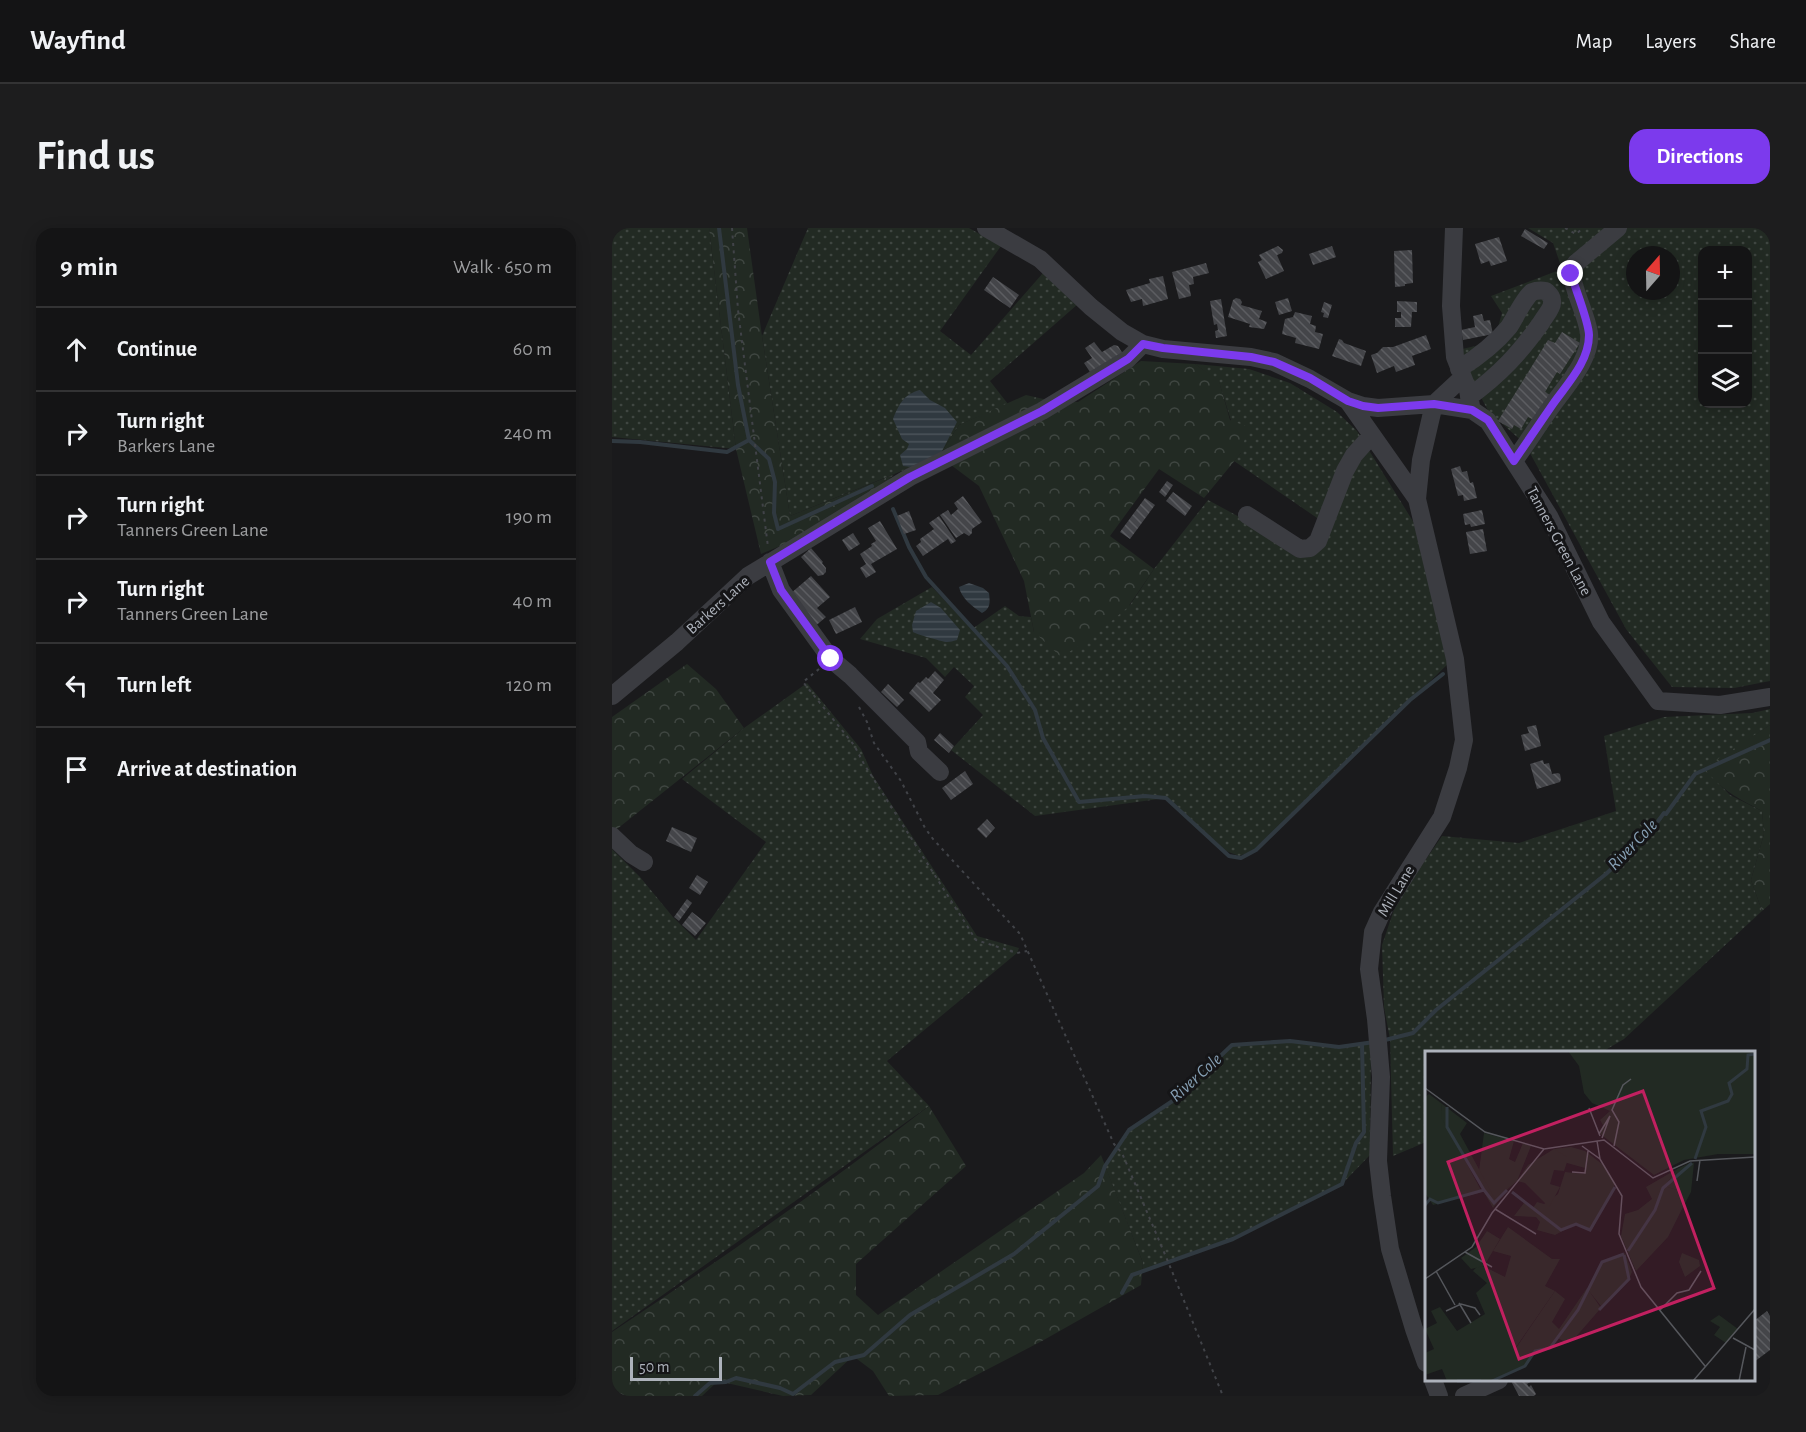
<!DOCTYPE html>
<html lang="en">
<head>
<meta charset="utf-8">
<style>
  body { margin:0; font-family:"Alegreya Sans",sans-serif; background:#1d1d1e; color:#f1f3f6 }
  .controls { position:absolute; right:18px; top:18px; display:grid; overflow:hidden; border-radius:12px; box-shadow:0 3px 15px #0003 }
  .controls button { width:54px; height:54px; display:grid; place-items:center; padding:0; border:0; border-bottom:2px solid #333334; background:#141415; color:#f1f3f6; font:30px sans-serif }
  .compass { position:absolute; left:1014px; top:18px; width:54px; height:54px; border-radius:50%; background:#141415; box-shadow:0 3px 15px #0003; rotate:20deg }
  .scale { position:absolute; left:18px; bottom:15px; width:92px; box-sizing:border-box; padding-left:6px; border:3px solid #adb2bb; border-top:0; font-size:16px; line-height:21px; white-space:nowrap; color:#adb2bb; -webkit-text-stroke:4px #151517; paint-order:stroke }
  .stop { position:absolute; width:18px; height:18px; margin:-14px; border:4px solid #7c3aed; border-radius:50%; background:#fff }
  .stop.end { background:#7c3aed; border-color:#fff; box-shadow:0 2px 6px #0008 }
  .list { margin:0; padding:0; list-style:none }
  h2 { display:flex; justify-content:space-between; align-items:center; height:78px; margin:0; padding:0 24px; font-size:26px }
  h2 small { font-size:20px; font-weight:400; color:#9d9ea0 }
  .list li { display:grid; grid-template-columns:39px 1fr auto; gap:18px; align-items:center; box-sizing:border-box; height:84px; padding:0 24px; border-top:2px solid #333334 }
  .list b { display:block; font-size:22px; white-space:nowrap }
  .list p { margin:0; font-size:20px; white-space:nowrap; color:#9d9ea0 }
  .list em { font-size:20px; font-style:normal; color:#9d9ea0 }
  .icon { flex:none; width:33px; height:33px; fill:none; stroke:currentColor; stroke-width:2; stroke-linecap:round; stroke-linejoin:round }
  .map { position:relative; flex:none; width:1158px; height:1168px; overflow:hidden; border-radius:18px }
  header { display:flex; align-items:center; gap:36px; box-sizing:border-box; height:84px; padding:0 30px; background:#141415; border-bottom:2px solid #333334 }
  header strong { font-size:28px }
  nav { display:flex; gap:33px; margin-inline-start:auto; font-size:21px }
  .intro { display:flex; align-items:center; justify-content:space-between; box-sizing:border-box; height:144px; padding:0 36px }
  h1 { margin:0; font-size:42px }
  .button { padding:15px 27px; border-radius:18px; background:#7c3aed; color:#fff; font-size:21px; font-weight:700 }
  main { display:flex; gap:36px; padding:0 36px }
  aside { flex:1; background:#141415; border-radius:18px; box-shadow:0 3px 15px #0003 }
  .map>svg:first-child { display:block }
</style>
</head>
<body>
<header>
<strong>Wayfind</strong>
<nav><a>Map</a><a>Layers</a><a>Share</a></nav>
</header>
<div class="intro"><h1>Find us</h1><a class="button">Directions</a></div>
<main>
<aside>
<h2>9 min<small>Walk · 650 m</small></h2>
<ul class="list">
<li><svg class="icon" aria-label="ahead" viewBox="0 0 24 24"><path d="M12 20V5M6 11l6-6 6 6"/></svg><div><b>Continue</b></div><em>60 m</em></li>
<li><svg class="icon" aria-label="right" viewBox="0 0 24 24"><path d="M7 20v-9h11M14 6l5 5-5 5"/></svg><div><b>Turn right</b><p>Barkers Lane</p></div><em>240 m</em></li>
<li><svg class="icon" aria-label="right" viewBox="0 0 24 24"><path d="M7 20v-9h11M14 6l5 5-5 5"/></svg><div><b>Turn right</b><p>Tanners Green Lane</p></div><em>190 m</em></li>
<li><svg class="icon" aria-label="right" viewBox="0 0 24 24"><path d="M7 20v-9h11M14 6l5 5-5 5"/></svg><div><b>Turn right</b><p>Tanners Green Lane</p></div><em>40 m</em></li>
<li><svg class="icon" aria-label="left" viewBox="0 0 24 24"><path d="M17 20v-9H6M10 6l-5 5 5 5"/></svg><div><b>Turn left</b></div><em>120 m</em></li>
<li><svg class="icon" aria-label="arrive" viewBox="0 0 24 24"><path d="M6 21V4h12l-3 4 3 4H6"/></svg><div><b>Arrive at destination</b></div></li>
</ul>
</aside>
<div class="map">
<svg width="1158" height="1168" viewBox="0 0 1158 1168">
  <defs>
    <pattern id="grass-dots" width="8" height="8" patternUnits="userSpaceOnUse" patternTransform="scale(1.5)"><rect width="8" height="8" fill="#222a23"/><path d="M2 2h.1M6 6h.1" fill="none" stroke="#3f4641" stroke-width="1.8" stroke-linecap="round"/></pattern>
    <pattern id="forest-crowns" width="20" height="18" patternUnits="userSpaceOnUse" patternTransform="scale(1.5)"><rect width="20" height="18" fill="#222a23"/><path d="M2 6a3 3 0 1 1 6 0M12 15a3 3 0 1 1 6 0" fill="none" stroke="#3f4641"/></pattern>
    <pattern id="water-rules" width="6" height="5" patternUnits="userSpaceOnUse" patternTransform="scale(1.5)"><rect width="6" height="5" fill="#303940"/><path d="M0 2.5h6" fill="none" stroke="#4b535a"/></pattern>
    <pattern id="building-back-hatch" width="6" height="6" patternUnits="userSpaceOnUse" patternTransform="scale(1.5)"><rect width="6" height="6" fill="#444549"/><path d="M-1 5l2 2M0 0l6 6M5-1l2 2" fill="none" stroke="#5c5d61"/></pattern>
  </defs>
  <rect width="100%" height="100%" fill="#1a1a1c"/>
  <path fill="url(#grass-dots)" fill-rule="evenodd" d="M0 0H97L124 221 0 209Z
    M196 0H357L389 18 328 103 359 127 431 45 466 76 378 153 396 176 347 197 327 228 178 288 150 108Z
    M916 0H1158V453L1122 460 1060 459 1014 401 913 216 877 184 850 135V121L877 115 886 99 890 85 879 68 950 41 941 15ZM1090 22H1136V176H1090ZM1023 27H1059V63H1023Z
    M583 136 637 141 678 155 725 184 745 203 807 303 838 434 644 622 627 628 614 623 554 570 423 588 339 522 371 487 353 469 362 458 342 439 333 449 314 430 248 411 265 391 320 359 360 401 393 378 407 388 419 389 422 404 518 377 542 341 596 272 694 325 708 292 622 233 629 225 607 154Z
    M195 455 249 521 261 548 365 708 407 720 405 725 275 833 317 878 0 1103V621L28 649 61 689 84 712 154 614 70 551 132 500Z
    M1158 481V497L1093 541 1118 567 1150 583 1152 606 1139 652 1150 683 1012 811 990 824H814V914L781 928 778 811 772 779 770 717 785 673 830 608 907 615 1004 583 992 508 1052 489 1140 485Z
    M678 813 727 819 759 814 758 927 730 956 621 1011 530 1043 531 1035 493 938 517 902 562 872 620 817Z"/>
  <path fill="url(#forest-crowns)" d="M97 0H135L150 108 178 288 283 246 268 259 195 307 149 326 124 221Z
    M529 133 583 136 607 153 618 192 636 199 629 225 592 270 547 241 498 308 542 341 516 379 481 409 449 429 422 404 412 353 367 258 327 228 347 197 414 167 440 173 466 174Z
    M75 436 104 461 132 500 0 605V489Z
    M1158 497V676L1150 683 1139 652 1152 606 1150 583C1124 569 1112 564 1092 540Z
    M317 878 354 938 244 1036V1067L266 1087 472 945 489 927 531 1035 529 1057 430 1113 326 1167 277 1168 261 1143 241 1128 199 1167 171 1168 106 1153 90 1168H6L0 1156V1104C108 1032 214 958 317 878Z"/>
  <path fill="url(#water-rules)" d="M308 162 318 172 333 180 345 194 329 225 300 239 291 238 288 227 295 221 297 216 290 211 281 191C287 176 292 166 308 162Z
    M357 355 371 360 377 365C378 374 379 380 370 385 361 379 349 370 347 359Z
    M319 374 329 380 348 402 345 412C341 413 338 414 335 414 331 414 304 406 301 404L300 397 304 383Z"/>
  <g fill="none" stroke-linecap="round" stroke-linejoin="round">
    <path stroke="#303940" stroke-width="4" d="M107 0 126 157 137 212
      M0 213 28 214 115 224 137 212 157 231 163 254 162 285 166 301 260 258
      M281 281 297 319 314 349 395 438 423 482 431 510 467 574 533 568 554 570 617 628 629 630 644 622 798 472 831 446
      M773 812 801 805 824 782 994 646 1038 604 1052 585 1054 586 1083 546 1158 512
      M510 1065 520 1047 621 1011 730 956 744 915 752 904 750 816
      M83 1168 98 1155 114 1154 124 1150 168 1160 181 1166 223 1134 252 1127 298 1087 402 1026 486 958 493 938 517 902 562 872 620 817 678 813 727 819 762 814"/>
  </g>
  <path fill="url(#building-back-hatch)" d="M913 1 936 15 932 21 909 8Z
    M887 9 895 33 879 38 877 33 869 36 863 16Z
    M666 18 671 22 670 25 665 27 672 43 654 51 646 34 650 32 647 27Z
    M720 18 724 29 701 37 697 26Z
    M800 22 801 55 793 56V58L783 59 782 23Z
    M594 35 597 45 581 49 582 56 577 57 579 68 567 71 560 44Z
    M551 48 556 71 531 78 530 71 519 74 514 62 538 55 537 51Z
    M381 49 407 67 398 80 372 62Z
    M624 70 628 71 630 74 629 77 650 83 647 91 655 94 652 101 637 99 638 96 616 89 621 72Z
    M676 70 680 83 667 87 663 74Z
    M609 71 615 108 604 110 603 103 606 102 605 96 602 97 598 73Z
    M785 73 805 74V84H800L799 99H783V90H789V84H785Z
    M712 74 720 77 716 90 711 89 712 85 709 84Z
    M683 84 700 88 698 96 704 98 703 104 711 106 707 121 683 115 684 110 670 106 673 91 681 89Z
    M870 86 872 93 878 92 881 106 851 112 849 102 863 99 861 88Z
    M950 104 968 115 948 146 945 144 933 164 938 167 922 192 916 189 909 201 902 197 900 201 886 193 936 112 943 115Z
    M814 107 819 121 800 128 803 137 784 144 782 138 765 145 759 127 765 125 771 119H781Z
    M727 111 730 112 732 115 754 123 749 138 720 128Z
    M482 114 490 124 502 117 506 118 511 126 480 147 472 135 480 130 473 120Z
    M848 238 850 244 855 243 858 255 861 254 865 270 852 273 851 267 846 268 839 241Z
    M555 253 561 257 553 269 547 264Z
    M561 264 580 278 573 288 554 273Z
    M351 268 370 294 360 301V305L357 308 352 305 344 310 328 287 336 282 339 287 346 281 342 275Z
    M533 270 543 277 518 311 508 304Z
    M870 282 873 296 859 299 858 296 853 297 851 286Z
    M297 283 304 302 292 306 285 288Z
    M327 288 344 313 339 316 336 311 311 328 304 318 309 314 308 311 322 301 317 295Z
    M268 293 285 321 259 336 264 344 254 350 248 340 254 336 248 326 260 318 259 316 264 313 256 300Z
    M871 301 875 323 858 326 854 304Z
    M241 305 248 316 237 323 230 312Z
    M199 320 211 334 210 335 214 340V344L211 347 206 348 189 329Z
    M199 348 218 369 205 380 214 389 201 400 178 366Z
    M243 379 250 394 224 406 217 392Z
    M323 443 332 452 321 465 329 472 317 484 297 465 306 454 308 455 314 449 316 451Z
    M276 456 292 472 285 479 269 464Z
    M924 497 929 518 913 523 909 507 917 505 915 499Z
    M328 505 342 518 337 525 322 512Z
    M931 532 932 536 937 535 940 546 946 545 948 546 949 551 948 554 925 561 918 536Z
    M353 543 361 556 339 572 330 560Z
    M375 591 383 600 374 610 365 601Z
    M60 599 85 610 79 624 54 613Z
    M85 647 96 654 88 667 77 660Z
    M75 671 80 675 67 693 62 689Z
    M80 684 94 695 83 708 70 697Z
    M1155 1083 1158 1088V1122L1142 1134V1093Z
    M903 1152H919L920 1153 915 1156 917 1159 919 1157 924 1166 922 1168H907L899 1153Z"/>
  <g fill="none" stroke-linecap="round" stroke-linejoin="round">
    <path stroke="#414348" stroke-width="2" stroke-dasharray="3 4.5" stroke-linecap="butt" d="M120 0 126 82 156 319
      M953 0 964 6 971 0
      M207 441 191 454 242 517 252 536 364 712 405 725 415 723
      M247 479 255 494 262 515 289 553 313 600 321 611 408 706 502 916 510 925 557 1036 611 1168"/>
    <path stroke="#3b3c41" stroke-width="18" d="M374 0 428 31 479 79 510 104 531 116 551 121 639 129 662 134 698 151 736 173 751 178 766 180 822 176 860 182 876 193 937 288 989 394 1046 473 1108 477 1158 469
      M842 0 839 78 843 129 856 162 859 178
      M847 141C866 129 883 116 897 99 903 90 912 70 920 64 925 62 929 62 934 63 937 66 941 69 940 75 940 81 932 89 929 95 907 126 888 146 857 169
      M736 173 805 271 843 431 852 512 846 540 830 589 770 684 761 704 757 741 764 791 769 849 766 933 770 968 778 1021 802 1101 814 1135
      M902 233C916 214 928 194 942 175 955 157 980 129 977 105 974 84 961 64 959 42L964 35 1006 0
      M805 271 809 232 822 176 850 150
      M635 287 688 321 698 320 706 313 733 243 742 227 759 208
      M158 334 169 362 219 431 238 447 305 514 307 524 328 544
      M0 468 65 414 136 348 298 249 430 183 516 131 531 116
      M0 608 19 626 32 634
      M821 1152 827 1168
      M852 1168 887 1152"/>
  </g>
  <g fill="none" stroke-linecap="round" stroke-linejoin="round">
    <path stroke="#7c3aed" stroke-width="8" d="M219 431 169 362 158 334 298 249 430 183 516 131 531 116 551 120 639 129 662 134 698 150 736 173 751 178 766 180 822 176 860 182 876 192 902 233C915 214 928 195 941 176 955 156 977 134 977 107 977 94 963 60 959 46"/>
  </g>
  <g text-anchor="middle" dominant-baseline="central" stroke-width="6" stroke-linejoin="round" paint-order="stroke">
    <g font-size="16" fill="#adb2bb" stroke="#151517">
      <text transform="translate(947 313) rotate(62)">Tanners Green Lane</text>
      <text transform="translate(106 377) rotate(-42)">Barkers Lane</text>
      <text transform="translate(784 663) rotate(-59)">Mill Lane</text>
    </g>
    <g font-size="18" font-style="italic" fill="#869fb4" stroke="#151517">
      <text transform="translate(1021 617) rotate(-46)">River Cole</text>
      <text transform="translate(584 850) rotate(-42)">River Cole</text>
    </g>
  </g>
  <g transform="translate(813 823)">
    <rect width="330" height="330" fill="#1a1a1c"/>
    <path d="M143 0H330V103H293L259 109 229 124 174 82 178 74 175 69 185 60 167 52 159 42 154 15ZM4 43 16 52 18 68 57 141 8 154 0 142V46ZM59 82 89 90 84 108 90 111 98 92 106 95 92 130 70 149 54 120ZM146 96 160 100 177 113 190 133 167 179 151 173 130 184 112 179 115 171 111 166 89 165 99 152 108 157 112 151 119 153 133 143 140 121 159 123 160 117 142 112 129 98ZM252 118 240 135 252 139 258 156 243 186 211 220 196 185 200 163 213 159 227 148 221 136ZM83 176 127 208H135L120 235 130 240 89 299 102 313 67 330H22L17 318 0 324V302L9 298 0 278 12 272 6 260 15 256 32 280 60 263 51 242 62 232 48 220 54 213 80 226 86 205 68 200ZM200 202 207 221 204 228 176 255 163 239 165 232 177 211ZM294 264 313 278 301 292 289 284 295 276 285 270Z" fill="#222a23"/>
    <path d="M16 52 42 72 35 83 70 148 85 135 68 157 17 68ZM129 98 142 106V111L139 120 129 119 125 133 135 136 124 156 100 132 92 130 103 114ZM265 112H269L266 141 258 156 252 139 240 135 252 118ZM62 180 75 188 59 215 46 218 36 207 51 196ZM257 202 274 209 275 215 260 226 254 211ZM162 237 176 257 149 288 143 292 132 287 128 296 111 299 102 313 90 303 89 300 130 240 140 248 127 271 134 278Z" fill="#222a23"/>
    <path fill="none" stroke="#303940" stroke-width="3" d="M22 56V76L59 139M270 108 281 76 276 60 303 50 307 43 304 32 322 18 323 4 330 3M87 141 136 179 151 173 165 179 190 136M0 154 5 148 13 152 59 139 69 152 82 139M203 200 230 159 238 137 267 112M174 259 204 228 199 204M32 330H56M67 330 100 315 110 300 125 297 153 259 177 211 199 203"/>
    <path fill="none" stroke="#55575c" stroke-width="1.5" d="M0 37 60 81 119 98 179 89 228 127 265 110 330 106M164 57 175 85M174 83 185 65 177 87M172 90 175 108M157 95 175 108 197 145 194 183 216 236 280 315M189 95 194 71 187 59 198 34 206 28M147 121 160 122 163 100M272 130 275 109M70 158 111 183M40 201 67 216M11 220 30 254M0 228 47 196 67 162 119 98M34 252 46 272M235 259 252 242 264 239 276 220M21 260 36 253 50 257 55 264M308 287 330 299M268 330 330 258M314 330 321 296"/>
    <path fill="#c12060" fill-opacity="0.15" stroke="#c12060" stroke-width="3" d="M218 40 289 237 94 308 23 111Z"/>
    <rect width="330" height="330" fill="none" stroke="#adb2bb" stroke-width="3"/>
  </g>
</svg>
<div class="controls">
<button>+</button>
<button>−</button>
<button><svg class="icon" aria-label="layers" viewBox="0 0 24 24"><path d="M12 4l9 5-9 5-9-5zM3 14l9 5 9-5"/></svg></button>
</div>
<svg class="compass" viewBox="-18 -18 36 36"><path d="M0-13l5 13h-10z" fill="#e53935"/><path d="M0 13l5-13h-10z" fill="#9d9ea0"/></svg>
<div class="scale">50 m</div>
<div class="stop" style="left:219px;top:431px"></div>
<div class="stop end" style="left:959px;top:46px"></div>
</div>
</main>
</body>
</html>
